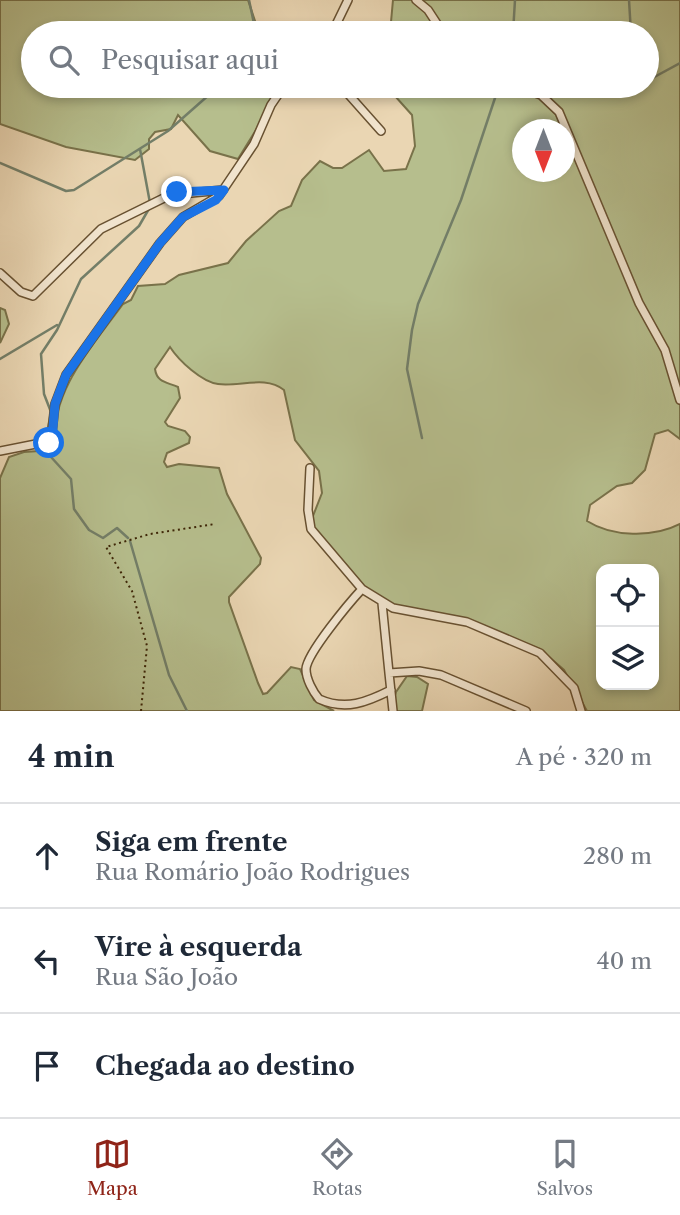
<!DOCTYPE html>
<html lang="pt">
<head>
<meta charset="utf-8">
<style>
  body { margin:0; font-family:"Libre Caslon Text",serif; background:#f2f2f3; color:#1f2937 }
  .controls { position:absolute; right:21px; bottom:21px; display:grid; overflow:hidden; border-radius:14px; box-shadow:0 4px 10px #0003 }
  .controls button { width:63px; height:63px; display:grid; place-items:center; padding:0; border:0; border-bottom:2px solid #e0e1e3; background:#fff; color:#1f2937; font:35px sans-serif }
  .compass { position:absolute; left:512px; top:119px; width:63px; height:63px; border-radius:50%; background:#fff; box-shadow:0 4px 10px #0003; rotate:180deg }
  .stop { position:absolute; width:21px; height:21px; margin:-16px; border:5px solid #1a73e8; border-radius:50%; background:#fff }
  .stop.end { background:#1a73e8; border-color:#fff; box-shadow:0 2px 7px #0008 }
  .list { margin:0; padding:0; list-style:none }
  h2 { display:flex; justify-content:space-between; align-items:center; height:91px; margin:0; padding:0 28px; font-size:30px }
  h2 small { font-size:23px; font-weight:400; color:#747a83 }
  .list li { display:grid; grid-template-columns:46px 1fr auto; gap:21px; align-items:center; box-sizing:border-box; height:105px; padding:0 28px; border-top:2px solid #e0e1e3 }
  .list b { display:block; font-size:26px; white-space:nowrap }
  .list p { margin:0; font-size:23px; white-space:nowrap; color:#747a83 }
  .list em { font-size:23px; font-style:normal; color:#747a83 }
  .icon { flex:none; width:38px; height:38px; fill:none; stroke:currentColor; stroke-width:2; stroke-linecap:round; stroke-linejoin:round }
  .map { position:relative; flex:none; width:680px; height:711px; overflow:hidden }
  .search { position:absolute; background:#fff; box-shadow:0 4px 10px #0003; left:21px; right:21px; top:21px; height:77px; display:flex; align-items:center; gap:18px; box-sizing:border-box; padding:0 24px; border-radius:38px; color:#747a83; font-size:26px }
  .sheet { height:406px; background:#fff }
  nav { display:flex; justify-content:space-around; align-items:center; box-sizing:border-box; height:98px; border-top:2px solid #e0e1e3; background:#fff; font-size:19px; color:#747a83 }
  nav a { display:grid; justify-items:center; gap:4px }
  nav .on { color:#8f2418 }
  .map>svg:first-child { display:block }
</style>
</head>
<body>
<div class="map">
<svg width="680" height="711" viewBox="0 0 680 711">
  <rect width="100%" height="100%" fill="#ead6b3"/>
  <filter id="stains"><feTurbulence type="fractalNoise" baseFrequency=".00286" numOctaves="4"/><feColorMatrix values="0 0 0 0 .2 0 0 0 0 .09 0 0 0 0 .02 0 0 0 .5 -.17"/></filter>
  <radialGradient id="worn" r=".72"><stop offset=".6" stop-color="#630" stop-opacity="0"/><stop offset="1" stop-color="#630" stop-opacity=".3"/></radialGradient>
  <path fill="#b6be8d" stroke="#79724a" stroke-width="2" fill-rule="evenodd" d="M0 0H248L259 33H33V86H283L238 159 210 151 178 115 171 129 155 132 149 139V149L135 160 66 147 0 124Z
    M393 0H680V439L668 430 655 434 645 470 632 483 617 486 590 505 587 521C612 537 653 538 680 524V711H587L564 670 540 649 466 619 401 609 369 592 315 533 311 521 322 493 319 471 295 440 284 390C265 375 240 387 218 384 202 382 179 361 170 347L155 369C157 383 167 382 178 387L180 398 165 422 168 426 185 431 190 437 189 443 167 453 164 462 167 467 179 464 219 468 227 494 261 558 260 564 229 597V602L258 683 263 694 267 693 291 667 300 669 314 700 334 711H0V478L9 457 24 452 54 450C50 391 91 348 123 304L131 300 138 286 165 284 179 275 228 263 246 241 279 211 291 206 302 180 320 161 333 168H342L369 150 384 171 406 169 415 146 412 115 386 86H647V33H390ZM522 130H564V172H522ZM601 569H654V685H601Z
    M0 308 5 310 9 324 0 343Z
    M407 676 417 677 428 684 422 711H390L396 692Z"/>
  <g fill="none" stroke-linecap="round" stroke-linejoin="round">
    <path stroke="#737e68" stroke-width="2.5" d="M249 0 256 33
      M629 0 631 33
      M513 33 515 0
      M647 81 680 63
      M140 149 150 203
      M0 163 66 191 74 190 168 131 219 86
      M0 359 57 325
      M422 438 407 369 412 330 418 304 461 200 499 86
      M46 439 51 412 44 394 41 354 57 330 81 279 139 226 150 207
      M46 447 51 457 71 479 74 509 89 530 103 538 117 528 128 538
      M130 541 169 675 187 711"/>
    <defs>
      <path id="minor" d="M416 0 428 10 443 33
        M332 33 348 0
        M341 86 381 131
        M517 86 541 95 559 112 639 303 665 350 680 400
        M0 273 21 292 33 296 101 229 170 195 223 190
        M0 451 51 441 55 404 66 375 160 243 183 217 219 196 254 144 271 105 284 86
        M310 468 308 510 311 529 362 589 393 608 467 622 540 653 574 688 581 711
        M362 589C350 602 307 653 306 669 306 679 313 692 319 699 346 711 367 702 391 690
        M382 603 389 673
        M393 711 389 673 419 671 441 675 526 711"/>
    </defs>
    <use href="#minor" stroke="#685131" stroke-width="10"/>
    <path stroke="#3c2506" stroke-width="2" stroke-dasharray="2 3.5" stroke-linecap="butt" d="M141 711 147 646 132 591 106 547 150 534 215 524"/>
    <use href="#minor" stroke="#f1e4ce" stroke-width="7"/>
  </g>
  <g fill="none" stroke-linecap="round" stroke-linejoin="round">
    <path stroke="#1a73e8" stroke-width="9" d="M49 443 52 439 55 404 66 375 160 243 183 217 216 200 224 190 177 192"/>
  </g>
  <rect width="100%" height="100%" filter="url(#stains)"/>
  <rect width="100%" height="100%" fill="url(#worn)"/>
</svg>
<div class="controls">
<button><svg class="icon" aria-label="locate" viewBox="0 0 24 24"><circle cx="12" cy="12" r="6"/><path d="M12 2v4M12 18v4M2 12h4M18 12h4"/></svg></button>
<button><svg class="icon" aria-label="layers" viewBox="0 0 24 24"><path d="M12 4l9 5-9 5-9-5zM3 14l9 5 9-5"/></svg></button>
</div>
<svg class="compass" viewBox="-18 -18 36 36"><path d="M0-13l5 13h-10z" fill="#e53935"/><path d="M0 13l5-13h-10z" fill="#747a83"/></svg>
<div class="stop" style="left:49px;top:443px"></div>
<div class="stop end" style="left:177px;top:192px"></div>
<div class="search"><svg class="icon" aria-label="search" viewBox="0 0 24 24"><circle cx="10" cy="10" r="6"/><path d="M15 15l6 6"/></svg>Pesquisar aqui</div>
</div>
<section class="sheet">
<h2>4 min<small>A pé · 320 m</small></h2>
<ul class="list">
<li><svg class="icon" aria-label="ahead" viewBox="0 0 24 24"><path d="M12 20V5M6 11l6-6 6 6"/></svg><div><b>Siga em frente</b><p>Rua Romário João Rodrigues</p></div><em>280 m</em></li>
<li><svg class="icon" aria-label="left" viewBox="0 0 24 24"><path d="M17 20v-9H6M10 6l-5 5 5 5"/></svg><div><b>Vire à esquerda</b><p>Rua São João</p></div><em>40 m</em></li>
<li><svg class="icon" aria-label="arrive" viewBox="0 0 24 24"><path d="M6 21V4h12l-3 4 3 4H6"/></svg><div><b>Chegada ao destino</b></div></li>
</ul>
</section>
<nav>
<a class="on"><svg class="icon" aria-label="map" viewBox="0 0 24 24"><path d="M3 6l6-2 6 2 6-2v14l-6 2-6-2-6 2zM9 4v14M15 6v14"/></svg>Mapa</a>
<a><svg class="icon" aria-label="directions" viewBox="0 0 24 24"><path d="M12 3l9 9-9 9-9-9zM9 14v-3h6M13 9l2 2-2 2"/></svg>Rotas</a>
<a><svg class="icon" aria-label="saved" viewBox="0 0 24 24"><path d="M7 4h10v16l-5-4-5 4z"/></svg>Salvos</a>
</nav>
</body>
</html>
